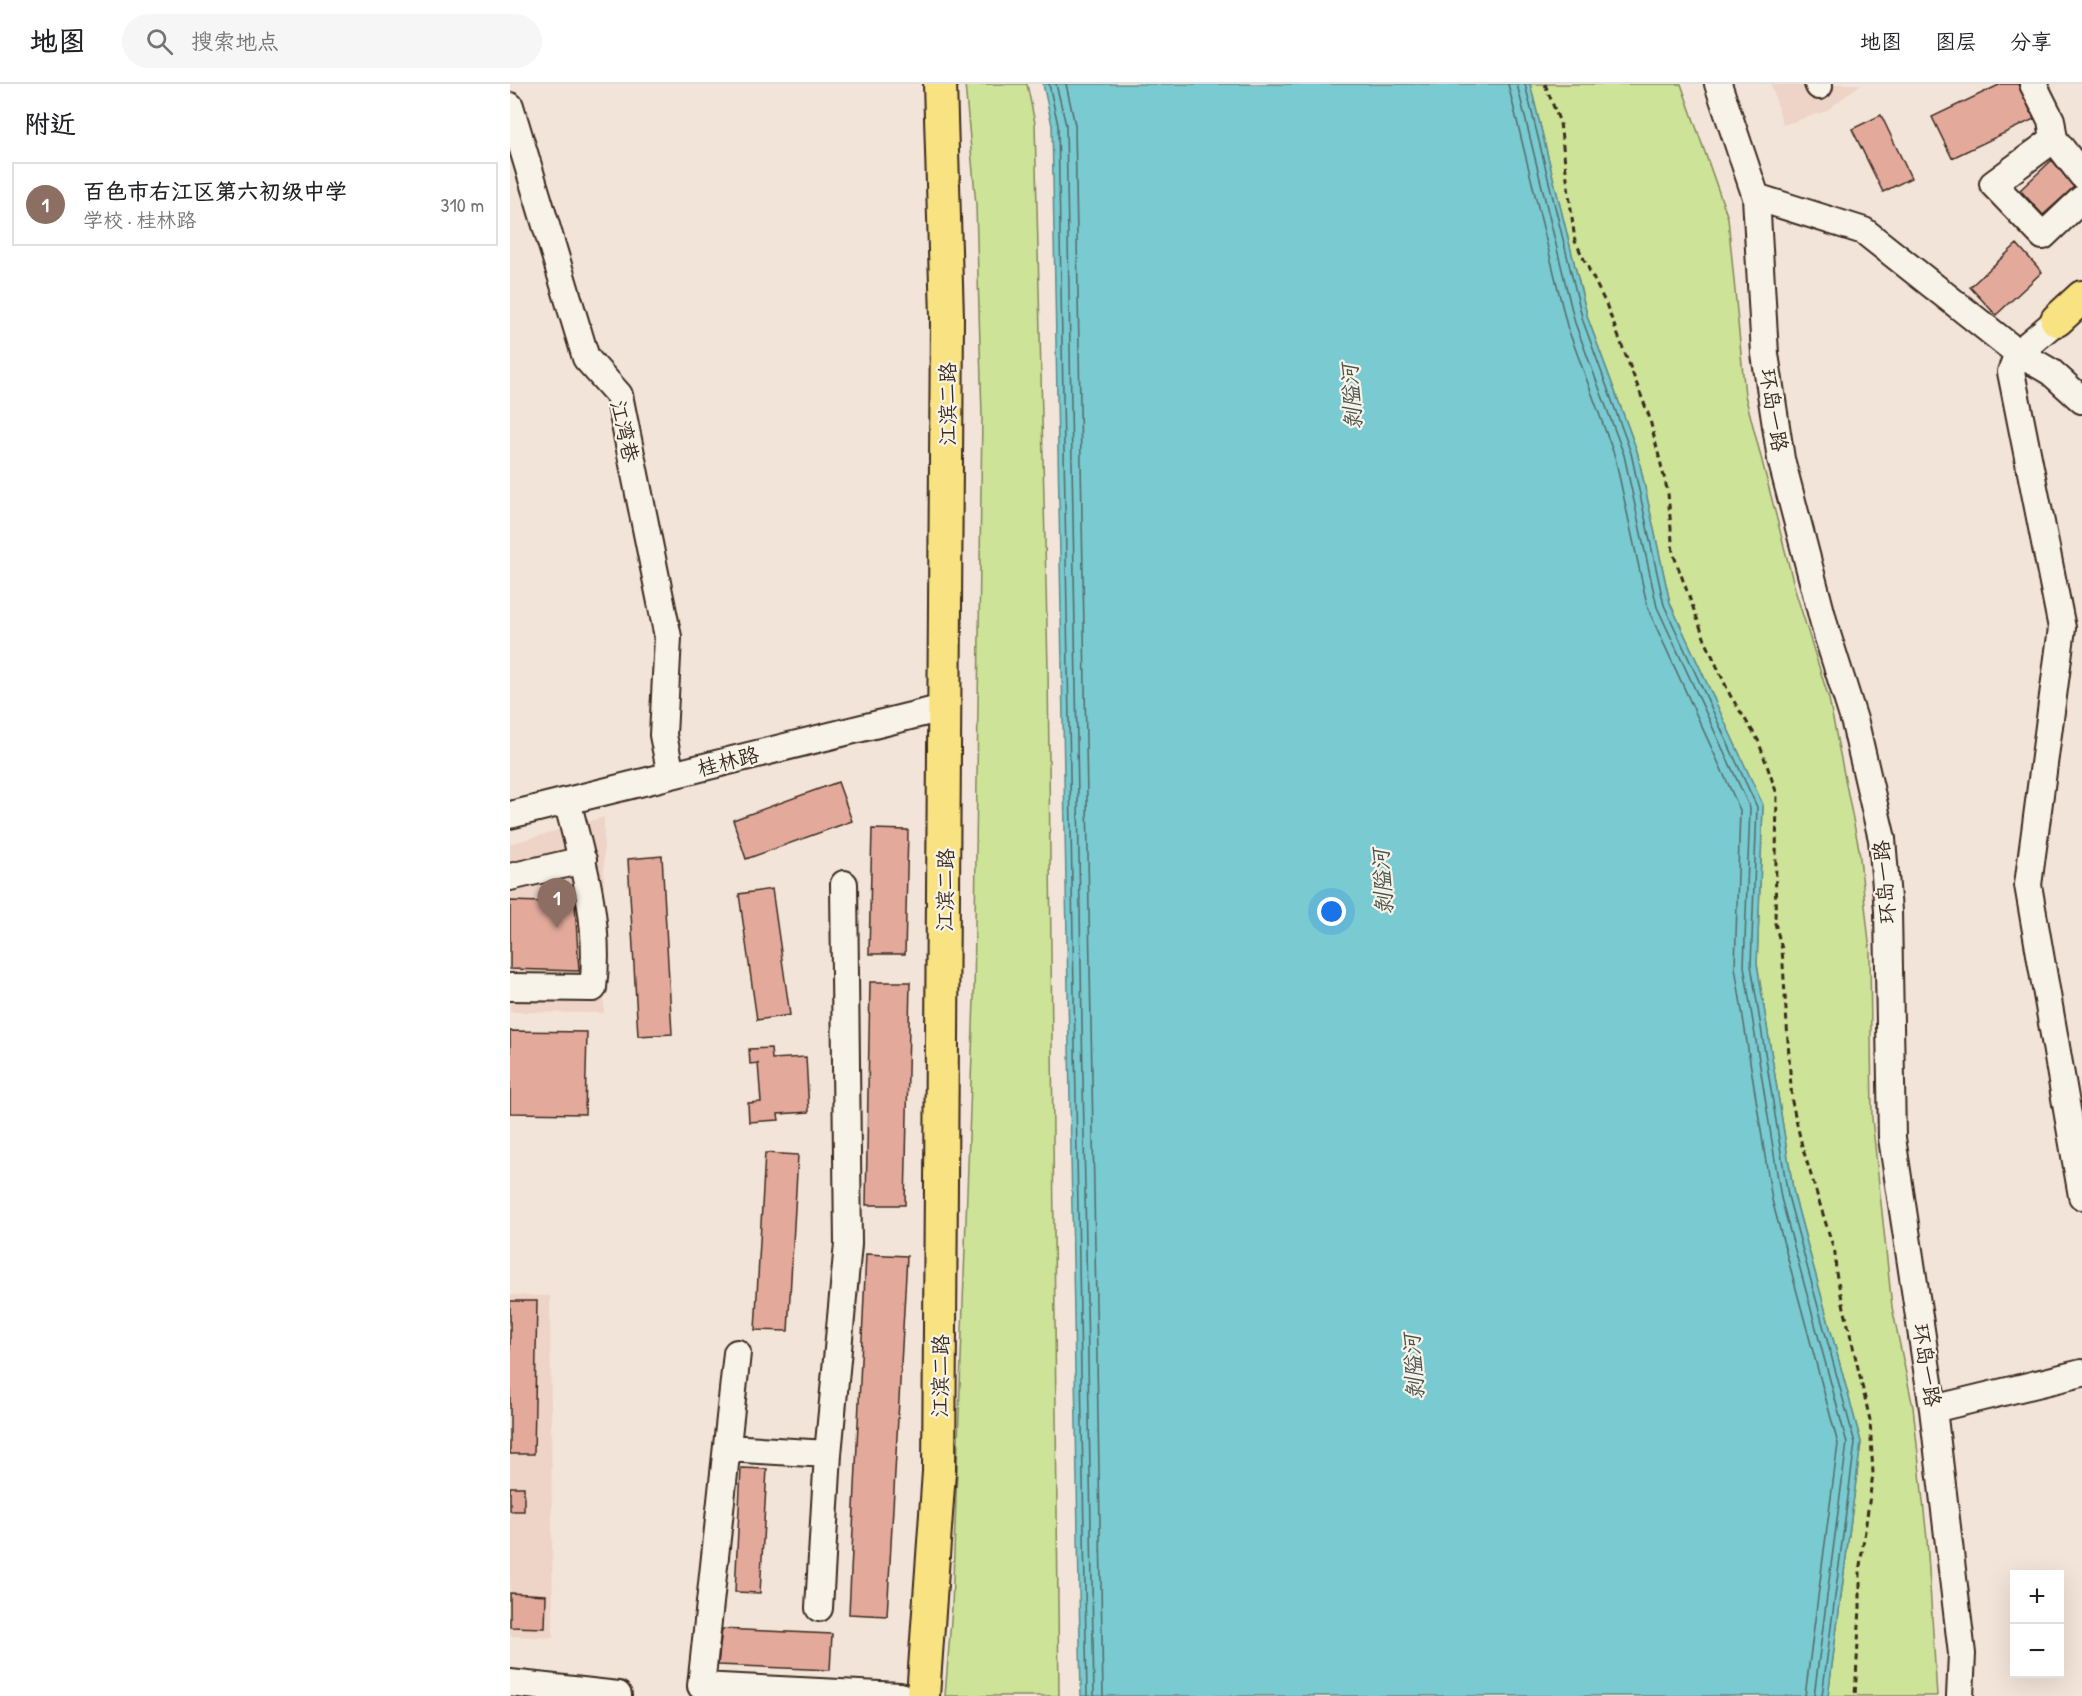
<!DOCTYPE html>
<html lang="zh">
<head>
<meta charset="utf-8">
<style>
  body { margin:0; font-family:"Patrick Hand","LXGW WenKai TC",sans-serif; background:#f6f6f6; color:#202124 }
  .controls { position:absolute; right:18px; bottom:18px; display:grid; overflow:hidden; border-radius:0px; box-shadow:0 6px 24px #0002 }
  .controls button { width:54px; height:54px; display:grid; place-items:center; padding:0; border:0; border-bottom:2px solid #e0e0e0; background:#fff; color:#202124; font:30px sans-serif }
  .you { position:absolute; left:822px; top:828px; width:21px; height:21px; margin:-15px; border:4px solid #fff; border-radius:50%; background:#1a73e8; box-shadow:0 0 0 9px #1a73e833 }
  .badge { display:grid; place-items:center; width:39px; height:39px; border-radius:50%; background:#0b8043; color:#fff; font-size:20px; font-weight:700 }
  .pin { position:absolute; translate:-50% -50px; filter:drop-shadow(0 2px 3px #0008) }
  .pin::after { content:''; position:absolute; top:32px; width:21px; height:18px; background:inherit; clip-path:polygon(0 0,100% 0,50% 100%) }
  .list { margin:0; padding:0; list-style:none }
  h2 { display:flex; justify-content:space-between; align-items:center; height:78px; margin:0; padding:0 24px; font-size:26px }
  h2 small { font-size:20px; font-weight:400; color:#757577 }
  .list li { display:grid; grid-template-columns:39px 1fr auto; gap:18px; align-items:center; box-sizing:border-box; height:84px; margin:0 12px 12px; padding:0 12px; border:2px solid #e0e0e0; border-radius:0px }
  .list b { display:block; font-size:22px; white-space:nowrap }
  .list p { margin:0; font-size:20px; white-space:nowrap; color:#757577 }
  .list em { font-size:20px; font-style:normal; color:#757577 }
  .icon { flex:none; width:33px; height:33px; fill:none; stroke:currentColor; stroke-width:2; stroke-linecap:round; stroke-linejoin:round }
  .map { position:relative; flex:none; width:1572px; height:1612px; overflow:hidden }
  header { display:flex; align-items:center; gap:36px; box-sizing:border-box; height:84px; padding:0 30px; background:#fff; border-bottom:2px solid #e0e0e0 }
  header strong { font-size:28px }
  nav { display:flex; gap:33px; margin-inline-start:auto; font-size:21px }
  .search { width:420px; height:54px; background:#f6f6f6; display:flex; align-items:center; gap:15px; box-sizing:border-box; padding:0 21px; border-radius:33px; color:#757577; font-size:22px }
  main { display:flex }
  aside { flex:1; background:#fff }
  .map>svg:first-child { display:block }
</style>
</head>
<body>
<header>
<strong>地图</strong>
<div class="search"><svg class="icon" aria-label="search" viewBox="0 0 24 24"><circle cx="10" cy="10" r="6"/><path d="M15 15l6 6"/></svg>搜索地点</div>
<nav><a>地图</a><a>图层</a><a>分享</a></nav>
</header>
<main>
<aside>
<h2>附近<small></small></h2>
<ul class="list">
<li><span class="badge" style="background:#8d6e63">1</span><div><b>百色市右江区第六初级中学</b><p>学校 · 桂林路</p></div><em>310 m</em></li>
</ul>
</aside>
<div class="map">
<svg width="1572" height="1612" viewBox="0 0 1572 1612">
  <rect width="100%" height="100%" fill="#f3e4d9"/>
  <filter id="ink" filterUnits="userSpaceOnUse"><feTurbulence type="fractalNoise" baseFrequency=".0167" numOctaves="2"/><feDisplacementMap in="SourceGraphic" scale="12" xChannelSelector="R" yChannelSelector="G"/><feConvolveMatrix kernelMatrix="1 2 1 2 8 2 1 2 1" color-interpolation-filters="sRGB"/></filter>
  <g filter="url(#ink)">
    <path fill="#eed3c7" d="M1261 0H1351L1316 27 1273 41Z
      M94 733V929L0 928V760Z
      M0 1211 40 1212 43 1554 0 1552Z"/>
    <path fill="#cce398" stroke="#84865b" stroke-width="1.5" d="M455 0H517L525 39 538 584 549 1612H435L442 1524 464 915 472 332 466 121Z
      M1020 0H1171L1218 134 1235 311 1286 509 1319 615 1349 765 1360 868 1362 1034 1382 1223 1403 1323 1417 1455 1427 1612H1318L1351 1358 1284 1111 1247 880 1253 722 1160 519 1127 367 1078 235Z"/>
    <path fill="#79cad1" stroke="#608a89" stroke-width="1.5" d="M533 0H1020L1078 235 1127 367 1160 519 1253 721 1247 880 1284 1111 1351 1358 1318 1612H571L542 41Z"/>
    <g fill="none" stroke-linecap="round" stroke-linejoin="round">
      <path stroke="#546a66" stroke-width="1.5" d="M539 0 548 41 577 1612
        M546 0 556 41 584 1612
        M556 0 565 41 593 1612
        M998 0 1057 242 1105 373 1138 525 1230 726 1225 883 1262 1116 1328 1360 1295 1612
        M1007 0 1065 239 1114 371 1147 523 1240 724 1234 882 1271 1114 1337 1359 1304 1612
        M1015 0 1073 237 1121 369 1154 521 1247 723 1241 881 1278 1112 1345 1359 1312 1612"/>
    </g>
    <path fill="#e3aa9c" stroke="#3b2a1e" stroke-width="1.5" d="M1491 0H1508L1524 35 1442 74 1422 33Z
      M1371 31 1401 94 1373 108 1342 45Z
      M1542 76 1564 103 1533 131 1510 106Z
      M1507 160 1532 188 1486 231 1460 203Z
      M328 698 342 737 236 775 223 736Z
      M362 745 398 746 395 870H359Z
      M152 772 162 950 128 952 118 775Z
      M262 805 280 931 247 936 229 810Z
      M0 817 65 819 69 887 0 885Z
      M360 898H400L395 1121H356Z
      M0 947 77 948 75 1030 0 1029Z
      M261 964 262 975 296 973 299 1028 268 1030 269 1036 239 1038 238 1019 251 1018 248 979 240 980 239 965Z
      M255 1069 288 1071 278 1247 245 1246Z
      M356 1170 397 1172 377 1532 339 1530Z
      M0 1217H27L24 1370H0Z
      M231 1384 257 1385 250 1509 225 1508Z
      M0 1403H14V1427H0Z
      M0 1509 36 1511 35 1544 0 1543Z
      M212 1545 322 1550 320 1586 208 1581Z"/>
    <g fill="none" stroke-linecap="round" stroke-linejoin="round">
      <defs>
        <path id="minor" d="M1208 0 1246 113 1255 270 1271 375 1316 547 1345 639 1372 755 1378 827 1382 1054 1423 1325 1452 1570 1450 1612
          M1308 0 1309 2
          M1523 0 1541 36 1544 55
          M0 22 76 274 109 311 158 553 153 651 161 691
          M1572 91 1544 55 1483 100 1533 152 1572 115
          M1246 113 1354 147 1508 269 1541 288 1572 316
          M1508 269 1501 288 1552 544 1518 801 1572 1112
          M1508 269 1547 236
          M0 731 437 623
          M0 793 73 776
          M0 903 83 904C91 840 73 778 57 717
          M227 1269 191 1602 390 1612
          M1423 1325 1572 1289
          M217 1364 318 1370 338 1160 334 800
          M309 1524 318 1370
          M0 1599 108 1611"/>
        <path id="major" d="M1547 236 1572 213
          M413 1612 429 1388 437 233 430 0"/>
      </defs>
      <use href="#minor" stroke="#3b2a1e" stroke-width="30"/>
      <use href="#major" stroke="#3b2a1e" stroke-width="36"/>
      <path stroke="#3b2a1e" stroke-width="3" stroke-dasharray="6 4.5" stroke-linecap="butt" d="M1035 0 1050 39 1065 157 1096 220 1139 332 1158 409 1163 469 1195 556 1220 611 1248 656 1267 710 1265 839 1272 865 1282 1018 1292 1062 1325 1169 1326 1189 1360 1336 1363 1390 1350 1482V1523L1345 1612"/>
      <use href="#minor" stroke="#f7f3e8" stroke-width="26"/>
      <use href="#major" stroke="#f8e281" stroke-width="32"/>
    </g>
  </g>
  <g text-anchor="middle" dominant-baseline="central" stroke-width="4.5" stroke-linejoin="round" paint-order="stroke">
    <g font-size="21" fill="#3b2a1e" stroke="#f7f3e8">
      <text transform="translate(437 320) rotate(-90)">江滨二路</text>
      <text transform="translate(1264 326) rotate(81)">环岛一路</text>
      <text transform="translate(115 347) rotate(77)">江湾巷</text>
      <text transform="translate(218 677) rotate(-14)">桂林路</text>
      <text transform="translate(1374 798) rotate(-95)">环岛一路</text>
      <text transform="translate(435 806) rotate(-89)">江滨二路</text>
      <text transform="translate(1417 1281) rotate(81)">环岛一路</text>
      <text transform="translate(430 1292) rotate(-89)">江滨二路</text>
    </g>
    <g font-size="22" font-style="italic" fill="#4a524b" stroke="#f7f3e8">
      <text transform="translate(841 313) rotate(-94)">剥隘河</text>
      <text transform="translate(872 798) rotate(-94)">剥隘河</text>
      <text transform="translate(903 1283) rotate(-94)">剥隘河</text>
    </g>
  </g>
</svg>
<div class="controls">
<button>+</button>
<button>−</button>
</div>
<div class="you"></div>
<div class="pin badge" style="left:47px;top:844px;background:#8d6e63">1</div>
</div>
</main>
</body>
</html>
